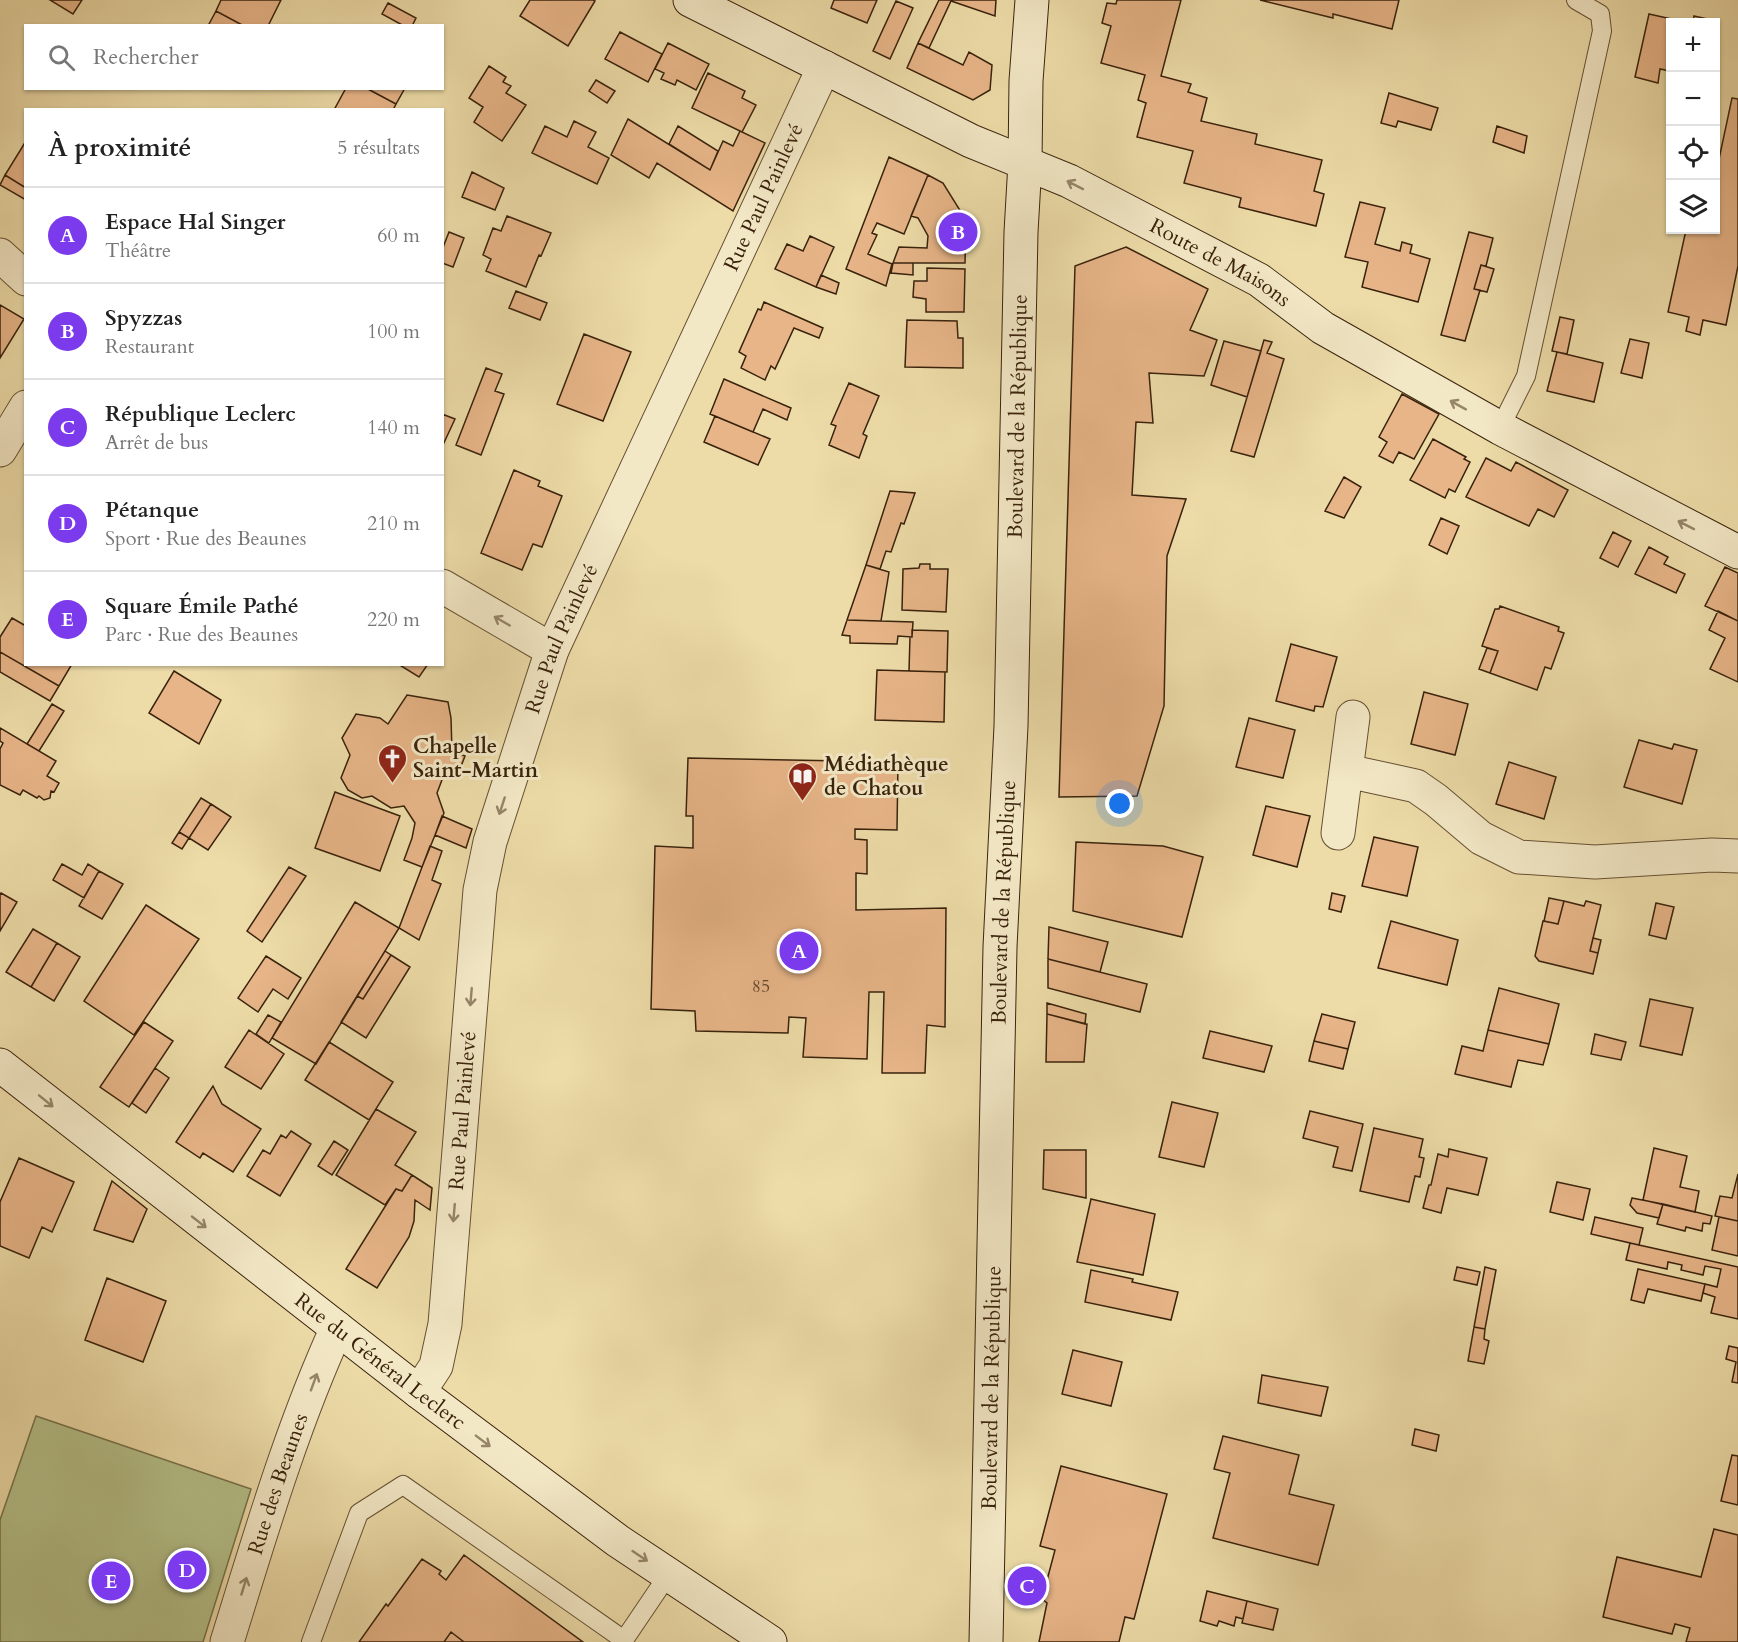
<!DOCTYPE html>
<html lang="fr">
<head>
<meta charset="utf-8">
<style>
  body { margin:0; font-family:Cardo,serif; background:#f6f6f6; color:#222 }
  .controls { position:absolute; right:18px; top:18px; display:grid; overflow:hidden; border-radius:0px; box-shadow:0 2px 4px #0004 }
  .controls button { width:54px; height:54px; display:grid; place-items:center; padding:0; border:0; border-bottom:2px solid #e0e0e0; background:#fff; color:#222; font:30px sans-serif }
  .you { position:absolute; left:1120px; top:804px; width:21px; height:21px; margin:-15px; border:4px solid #fff; border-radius:50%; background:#1a73e8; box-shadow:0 0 0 9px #1a73e833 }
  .badge { display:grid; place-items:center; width:39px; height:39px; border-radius:50%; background:#7c3aed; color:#fff; font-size:20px; font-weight:700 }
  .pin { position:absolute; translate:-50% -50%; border:3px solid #fff; box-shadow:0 2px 6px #0006 }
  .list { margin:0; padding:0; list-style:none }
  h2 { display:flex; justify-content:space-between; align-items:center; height:78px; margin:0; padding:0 24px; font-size:26px }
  h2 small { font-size:20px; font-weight:400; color:#767676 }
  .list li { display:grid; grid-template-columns:39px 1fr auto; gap:18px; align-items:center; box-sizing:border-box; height:96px; padding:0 24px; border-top:2px solid #e0e0e0 }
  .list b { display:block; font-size:22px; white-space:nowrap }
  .list p { margin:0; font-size:20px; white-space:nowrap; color:#767676 }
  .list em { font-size:20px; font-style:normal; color:#767676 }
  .icon { flex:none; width:33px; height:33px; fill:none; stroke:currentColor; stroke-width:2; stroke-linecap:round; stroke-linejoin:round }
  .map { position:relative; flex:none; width:1738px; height:1642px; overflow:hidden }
  .search { position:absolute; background:#fff; box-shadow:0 2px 4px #0004; left:24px; top:24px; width:420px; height:66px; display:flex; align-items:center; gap:15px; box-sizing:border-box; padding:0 21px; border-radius:0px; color:#767676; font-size:22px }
  .panel { position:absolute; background:#fff; box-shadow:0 2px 4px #0004; left:24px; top:108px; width:420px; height:558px; border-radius:0px }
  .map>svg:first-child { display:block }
</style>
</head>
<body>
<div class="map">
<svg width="1738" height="1642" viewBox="0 0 1738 1642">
  <rect width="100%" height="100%" fill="#eddca8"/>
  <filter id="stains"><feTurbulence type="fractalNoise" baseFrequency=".00333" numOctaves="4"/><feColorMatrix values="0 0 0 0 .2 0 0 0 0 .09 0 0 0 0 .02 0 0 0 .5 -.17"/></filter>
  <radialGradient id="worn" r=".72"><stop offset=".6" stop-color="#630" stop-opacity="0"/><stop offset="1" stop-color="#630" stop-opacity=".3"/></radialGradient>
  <path fill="#b5c18a" stroke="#77724b" stroke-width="1.5" d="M36 1416 251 1489 203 1642H0V1520Z"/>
  <path fill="#e7b588" stroke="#39220c" stroke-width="1.5" d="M50 0H82L73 14Z
    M221 0H281L268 26H244L216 11Z
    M530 0H593L595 1 568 46 520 16Z
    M834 0H877L867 23 831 8Z
    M939 0H996L995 16 951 1 929 48 918 43Z
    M1117 0H1181L1161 76 1191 84 1188 92 1207 98 1201 121 1257 134 1255 144 1322 160 1314 191 1324 194 1316 226 1239 207 1241 198 1184 183 1193 151 1137 137 1146 103 1138 100 1145 75 1101 63 1111 26 1102 23 1107 3 1116 4Z
    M1260 0H1399L1392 29 1333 14V18Z
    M896 1 913 8 890 59 873 51Z
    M388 3 416 18 412 26H404L382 14Z
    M216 11 244 26H208Z
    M1649 14 1685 22H1670V71L1660 69 1658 83 1635 77Z
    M1694 16 1717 21 1716 28V22H1693Z
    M620 32 662 54 648 82 605 59Z
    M668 43 709 64 696 90 677 80 675 85 661 79 664 73 655 69Z
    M918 43 963 65 969 52 992 65 990 90 973 100 907 68Z
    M489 66 506 77 503 82 511 86 506 93 526 105 502 141 474 122 483 107 469 98Z
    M708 73 745 91 742 98 756 105 742 132 692 108Z
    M596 80 615 91 607 103 589 91Z
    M346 88H366L396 104 393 110H334Z
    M366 88H405L396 104Z
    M1389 93 1438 108 1431 130 1398 121 1396 127 1381 123Z
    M1732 98 1738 99V266L1726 325 1703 320 1700 335 1686 331 1689 317 1668 312 1686 230H1716V173Z
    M628 119 710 170 723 141 733 146 740 131 765 143 733 211 657 163 649 178 611 155Z
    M574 121 596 132 588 147 609 158 597 184 532 153 545 126 567 137Z
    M678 126 718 151 710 170 669 144Z
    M1497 126 1527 136 1524 153 1493 142Z
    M26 141V188L5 175Z
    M889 157 928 175 904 234 877 223 872 233 877 235 868 254 892 264 886 286 846 269Z
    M472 172 504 188 495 210 462 197Z
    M5 175 26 188V200L0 185Z
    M928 175 943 183 966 220 965 263H893L899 247 927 248 928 236 918 218 911 216Z
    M1360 202 1385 208 1375 244 1400 251 1402 242 1412 245 1410 253 1430 259 1418 302 1362 287 1368 262 1345 257Z
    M507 216 551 233 541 256 539 255 526 287 486 271 491 259 483 255 493 228 501 231Z
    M449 232 464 238 453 267 442 263V250Z
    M1469 232 1493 238 1486 266 1481 265 1474 289 1480 290 1465 341 1441 335Z
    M810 236 834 247 816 287 775 269 787 244 803 251Z
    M1126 247 1208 289 1190 330 1217 340 1204 376 1149 373 1153 423 1136 422 1132 495 1186 499 1167 556 1164 706 1137 796 1059 797 1075 266Z
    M893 263H913V275L891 273Z
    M1481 265 1494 269 1487 292 1474 289Z
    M927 268 965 269 964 312H926V299L913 297 914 281H927Z
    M821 275 839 283 836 294 816 287Z
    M516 291 547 303 540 320 509 308Z
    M764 302 823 328 819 338 794 328 775 369 771 366 765 380 741 368 746 356 739 352 758 309 761 310Z
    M0 305 24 319 0 358Z
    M1560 317 1574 320 1567 354 1552 351Z
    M907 320 957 321 958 338H963V368L905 367Z
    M584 334 631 352 603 421 557 404Z
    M1630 339 1649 343 1642 378 1621 373Z
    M1264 340 1272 342 1267 353 1284 359 1254 457 1231 451Z
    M1224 341 1261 351 1247 397 1211 385Z
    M1557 352 1603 363 1594 402 1547 391Z
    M486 368 502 374 495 391 504 394 481 455 456 445Z
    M724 379 791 408 787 420 763 409 753 432 710 414Z
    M849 383 879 396 863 434 867 436 859 458 829 445 836 426 831 424Z
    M1402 394 1439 414 1414 459 1399 452 1393 463 1379 456 1387 442 1379 437Z
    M442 414 455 419 442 447Z
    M715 416 770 439 758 465 704 442Z
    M1433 439 1466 457 1464 459 1470 462 1455 492 1449 489 1445 498 1410 480Z
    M1486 458 1511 471 1516 462 1568 490 1554 517 1538 509 1529 526 1466 497Z
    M514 470 540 481 538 486 562 496 542 547 533 544 522 570 481 553Z
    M1344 477 1361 487 1344 518 1325 511Z
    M890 491 915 493 904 524 901 523 891 552 886 551 880 569 866 565Z
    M1441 518 1459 526 1447 554 1429 545Z
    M1613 532 1631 541 1618 567 1600 558Z
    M1649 547 1668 557 1664 564 1685 574 1676 593 1635 574Z
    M920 564H930V569H948L946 612 902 610 903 569 919 568Z
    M866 565 889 572 881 621 847 620Z
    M1725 567 1738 573V621L1705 606Z
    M1500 606 1559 627 1558 631 1564 633 1551 669 1545 667 1537 690 1490 673 1498 651 1482 646 1495 609H1499Z
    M1718 611 1738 621V682L1710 669 1725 638 1709 630Z
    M12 618 26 626V664H72L59 686 0 652V637Z
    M847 620 913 622 912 637 898 636 897 644 850 643V636L842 635Z
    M912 630 948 631 947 672 909 671 910 637H912Z
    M1291 644 1337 657 1323 707 1315 706 1314 711 1276 701Z
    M1487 648 1498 651 1490 673 1479 669Z
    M0 652 59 686 50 701 0 672Z
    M398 664H428L419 677Z
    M877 670 945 672 944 722 875 720Z
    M174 671 221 700 199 744 149 713Z
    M1424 692 1468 704 1455 755 1411 744Z
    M407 695 448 702 451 718 452 751 465 756 460 769 445 772 437 793 444 813 422 867 404 860 412 838 415 823 404 806 391 808 372 796 362 798 348 790 341 778 350 755 342 738 356 714 380 718 388 724Z
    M52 704 64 711 39 751 27 744Z
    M1249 718 1295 730 1283 778 1236 767Z
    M0 728 56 761 47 776 59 783 54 792 51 791 50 798 44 800 39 796 37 798 23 790 20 795 0 785V749L3 743 0 741Z
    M1639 740 1672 749 1674 744 1697 750 1682 804 1624 787Z
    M688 758 898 762 897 830 855 829V839L867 840V874L856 873V910L946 908 945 1027 927 1025 925 1073H882L884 992H869L867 1059 803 1057 806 1018 789 1017 788 1033 696 1031 695 1011 651 1009 655 846 693 848V816H686Z
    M1509 762 1556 777 1544 819 1496 804Z
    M335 792 400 816 380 871 315 848Z
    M201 798 211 804 189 838 179 832Z
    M211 804 231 817 208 850 189 838Z
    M1266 806 1310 816 1297 867 1253 855Z
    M442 816 472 829 466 848 435 835Z
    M179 832 189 838 182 849 172 843Z
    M1374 837 1418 847 1407 896 1362 886Z
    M1076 842 1163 846 1203 857 1182 937 1073 911Z
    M430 846 442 851 432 880 441 884 419 940 399 928Z
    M62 864 82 875 88 864 99 871 84 898 53 880Z
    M289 867 306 876 262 942 247 931Z
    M99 871 123 884 102 919 79 906Z
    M1 893 17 902 0 931V895Z
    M1332 893 1345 896 1341 912 1329 909Z
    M1549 898 1564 901 1558 924 1544 921Z
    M1564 901 1584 906 1586 901 1601 905 1590 951 1598 953 1593 974 1539 961 1535 956 1543 921 1558 924Z
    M355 902 399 928 316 1064 272 1038Z
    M1656 903 1674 907 1666 939 1649 935Z
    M146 905 199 939 134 1035 84 1001Z
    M1391 921 1458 940 1447 985 1378 968Z
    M1049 927 1108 942 1100 972 1048 959Z
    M33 929 57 943 31 987 6 972Z
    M1593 938 1601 940 1598 953 1590 951Z
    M57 943 80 957 54 1001 31 987Z
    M385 951 391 955 363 999 357 996Z
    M391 955 410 967 366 1038 341 1022 357 996 363 999Z
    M266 956 301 978 288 999 273 989 258 1012 238 998Z
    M1048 959 1147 984 1140 1012 1048 988Z
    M1499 988 1559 1004 1549 1044 1488 1030Z
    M1650 999 1693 1008 1682 1055 1640 1046Z
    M1047 1003 1086 1014 1085 1024 1047 1014Z
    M1047 1014 1087 1024 1084 1062H1046Z
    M1322 1014 1355 1022 1348 1049 1314 1041Z
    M268 1015 281 1022 269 1043 256 1034Z
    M144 1022 173 1041 129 1107 100 1087Z
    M249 1030 284 1054 261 1089 225 1067Z
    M1488 1030 1549 1044 1543 1065 1518 1060 1511 1087 1455 1074 1462 1046 1483 1051Z
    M1210 1031 1272 1046 1264 1072 1203 1058Z
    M1595 1034 1626 1042 1621 1060 1591 1054Z
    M1314 1041 1348 1049 1343 1069 1309 1061Z
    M329 1042 393 1082 369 1120 305 1080Z
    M155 1068 169 1078 146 1113 132 1103Z
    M213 1086 222 1104 261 1129 233 1172 203 1153 200 1158 176 1142Z
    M1172 1102 1218 1113 1204 1167 1159 1157Z
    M376 1109 416 1132 395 1165 412 1175 402 1191 396 1189 385 1205 336 1175Z
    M1310 1111 1363 1124 1352 1171 1333 1167 1338 1147 1303 1138Z
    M1374 1128 1423 1139 1419 1157 1424 1158 1420 1177 1415 1176 1409 1202 1360 1191Z
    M291 1131 311 1144 280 1196 247 1176 263 1150 270 1154 281 1135 286 1138Z
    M334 1141 348 1150 332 1175 318 1166Z
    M1654 1148 1687 1156 1680 1187 1699 1191 1695 1212 1643 1200Z
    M1449 1149 1487 1158 1478 1195 1447 1188 1441 1213 1423 1208 1429 1185H1431L1438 1154 1448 1157Z
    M1044 1150H1086V1198L1043 1189Z
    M19 1158 74 1182 52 1232 42 1227 29 1258 0 1246V1202Z
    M1738 1174V1221L1715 1216 1720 1196 1732 1198Z
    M412 1175 432 1188 430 1210 415 1200 414 1221 409 1237 377 1288 346 1269 396 1189 402 1191Z
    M112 1181 147 1209 133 1242 94 1230Z
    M1557 1182 1590 1189 1583 1220 1550 1212Z
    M1632 1198 1663 1204 1659 1218 1637 1213 1630 1205Z
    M1091 1199 1155 1214 1143 1275 1077 1262Z
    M1663 1204 1712 1216 1710 1224 1703 1223 1702 1231 1686 1227 1685 1231 1657 1224Z
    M1595 1217 1643 1228 1639 1245 1591 1234Z
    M1719 1217 1738 1221V1256L1712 1250Z
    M1630 1243 1738 1267V1319L1711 1313 1715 1297 1703 1293 1705 1284 1717 1287 1721 1269 1705 1266 1703 1275 1681 1270 1682 1265 1668 1262 1667 1269 1626 1260Z
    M1457 1267 1480 1272 1477 1285 1454 1280Z
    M1485 1267 1496 1270 1485 1329 1474 1327Z
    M1638 1269 1705 1284 1701 1301 1648 1289 1644 1303 1631 1300Z
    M1091 1270 1133 1279 1132 1282 1178 1292 1171 1320 1085 1302Z
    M107 1278 166 1301 143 1362 85 1340Z
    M1474 1327 1485 1329 1484 1339 1489 1341 1484 1364 1468 1361Z
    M1729 1346 1738 1348V1383L1732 1382 1736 1362 1726 1359Z
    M1073 1350 1122 1362 1111 1406 1062 1394Z
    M1262 1375 1328 1387 1321 1416 1258 1403Z
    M1415 1429 1439 1435 1436 1451 1412 1445Z
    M1223 1436 1299 1455 1289 1494 1334 1505 1318 1565 1213 1538 1230 1473 1214 1469Z
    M1732 1455 1738 1456V1505L1721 1501Z
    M1061 1466 1167 1494 1134 1619 1125 1617 1119 1642H1039L1047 1603 1042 1599 1055 1550 1040 1546Z
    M1714 1529 1738 1535V1642H1686L1690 1628 1675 1624 1672 1634 1603 1617 1617 1557 1701 1577Z
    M464 1555 583 1642H464L451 1632 444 1642H359L386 1604 388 1606 422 1559 441 1571 439 1574 446 1580Z
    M1207 1591 1247 1601 1243 1619 1236 1617 1234 1626 1219 1621 1217 1626 1200 1621Z
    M1247 1601 1278 1609 1273 1630 1242 1623Z
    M451 1632 464 1642H444Z"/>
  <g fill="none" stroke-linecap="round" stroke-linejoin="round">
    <defs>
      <path id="lane" d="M1500 428 1526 376 1602 31 1600 14 1576 0
        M311 1642 359 1513 403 1485 624 1640 668 1575"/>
      <g id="street">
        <path d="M0 255 26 279"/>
        <path d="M0 450 26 407"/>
        <path d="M442 586 552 650"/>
        <path d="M1347 771 1416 786 1436 800 1481 838 1519 857 1595 862 1712 855 1738 856"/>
        <path d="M1338 833 1353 717"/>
        <path id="s1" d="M419 1392 436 1366 445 1324 480 890 490 842 552 650 824 67"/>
        <path id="s2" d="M227 1642C260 1536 291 1429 337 1328"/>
      </g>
      <g id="secondary">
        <path id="s3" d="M690 0 971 141 1069 181 1259 280 1323 328 1500 428 1738 552"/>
        <path id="s4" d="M0 1065 419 1392 618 1541 770 1642"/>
        <path id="s5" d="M986 1642 1000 947 1011 726 1021 232 1025 163 1026 81 1032 0"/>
      </g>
    </defs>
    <use href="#lane" stroke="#665033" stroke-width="20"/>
    <use href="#street" stroke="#665033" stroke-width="35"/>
    <use href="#secondary" stroke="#39220c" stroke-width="35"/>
    <use href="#lane" stroke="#f3e8c6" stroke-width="18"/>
    <use href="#street" stroke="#f3e8c6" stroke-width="33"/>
    <use href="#secondary" stroke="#f3e8c6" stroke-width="33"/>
  </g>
  <defs><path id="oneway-shaft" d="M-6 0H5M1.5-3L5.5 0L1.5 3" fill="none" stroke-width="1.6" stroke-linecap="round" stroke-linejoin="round" transform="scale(1.5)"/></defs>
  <g stroke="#968569">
    <use href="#oneway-shaft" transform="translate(1075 185) rotate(-153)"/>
    <use href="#oneway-shaft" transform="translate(1458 405) rotate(-151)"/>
    <use href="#oneway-shaft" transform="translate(1686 525) rotate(-153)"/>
    <use href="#oneway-shaft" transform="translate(502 621) rotate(-150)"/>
    <use href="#oneway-shaft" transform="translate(502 806) rotate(108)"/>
    <use href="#oneway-shaft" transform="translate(471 997) rotate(95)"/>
    <use href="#oneway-shaft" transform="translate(46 1101) rotate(39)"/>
    <use href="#oneway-shaft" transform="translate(454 1213) rotate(95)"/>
    <use href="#oneway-shaft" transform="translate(199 1222) rotate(38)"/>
    <use href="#oneway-shaft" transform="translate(314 1382) rotate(-70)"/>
    <use href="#oneway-shaft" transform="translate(483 1441) rotate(37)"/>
    <use href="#oneway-shaft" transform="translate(640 1556) rotate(34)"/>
    <use href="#oneway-shaft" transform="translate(244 1586) rotate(-73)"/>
  </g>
  <defs>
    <symbol id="church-pin" viewBox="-11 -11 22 30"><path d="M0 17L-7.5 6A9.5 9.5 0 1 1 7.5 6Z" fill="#8f2418" stroke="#f3e8c6"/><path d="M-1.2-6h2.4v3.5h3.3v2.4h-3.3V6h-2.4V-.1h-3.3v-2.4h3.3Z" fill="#fff"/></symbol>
    <symbol id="library-pin" viewBox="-11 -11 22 30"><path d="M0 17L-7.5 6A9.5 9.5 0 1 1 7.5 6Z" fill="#8f2418" stroke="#f3e8c6"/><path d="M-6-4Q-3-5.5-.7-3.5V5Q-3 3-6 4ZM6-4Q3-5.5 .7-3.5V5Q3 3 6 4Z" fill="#fff"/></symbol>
  </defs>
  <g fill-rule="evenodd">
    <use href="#church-pin" x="376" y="742" width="33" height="45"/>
    <use href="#library-pin" x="786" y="760" width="33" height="45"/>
  </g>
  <g text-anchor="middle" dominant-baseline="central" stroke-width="6" stroke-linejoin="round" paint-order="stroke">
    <g font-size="18" fill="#64472b">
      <text x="761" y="986">85</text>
    </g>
    <g font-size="21" fill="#39220c" stroke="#f3e8c6">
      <text stroke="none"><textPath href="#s1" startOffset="1260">Rue Paul Painlevé</textPath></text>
      <text stroke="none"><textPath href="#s3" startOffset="592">Route de Maisons</textPath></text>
      <text stroke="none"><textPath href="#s5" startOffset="1226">Boulevard de la République</textPath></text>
      <text stroke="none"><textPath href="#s1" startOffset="774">Rue Paul Painlevé</textPath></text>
      <text stroke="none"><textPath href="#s5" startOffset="740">Boulevard de la République</textPath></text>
      <text stroke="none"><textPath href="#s1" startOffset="288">Rue Paul Painlevé</textPath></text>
      <text stroke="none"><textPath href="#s4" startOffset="482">Rue du Général Leclerc</textPath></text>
      <text stroke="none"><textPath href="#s5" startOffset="254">Boulevard de la République</textPath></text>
      <text stroke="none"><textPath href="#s2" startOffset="166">Rue des Beaunes</textPath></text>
    </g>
    <g font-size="21" font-weight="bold" fill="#39220c" stroke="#f3e8c6" text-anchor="start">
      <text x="413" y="746">Chapelle<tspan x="413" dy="24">Saint-Martin</tspan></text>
      <text x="824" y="764">Médiathèque<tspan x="824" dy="24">de Chatou</tspan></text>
    </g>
  </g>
  <rect width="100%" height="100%" filter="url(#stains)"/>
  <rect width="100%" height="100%" fill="url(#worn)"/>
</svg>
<div class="controls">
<button>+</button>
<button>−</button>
<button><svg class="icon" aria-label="locate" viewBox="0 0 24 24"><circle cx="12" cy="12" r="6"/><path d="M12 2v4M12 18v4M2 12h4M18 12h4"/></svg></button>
<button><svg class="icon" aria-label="layers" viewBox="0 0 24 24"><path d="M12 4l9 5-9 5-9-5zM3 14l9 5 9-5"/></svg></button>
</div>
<div class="you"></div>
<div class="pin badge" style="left:799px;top:951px">A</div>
<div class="pin badge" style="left:958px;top:232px">B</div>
<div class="pin badge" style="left:1027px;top:1586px">C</div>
<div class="pin badge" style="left:187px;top:1570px">D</div>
<div class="pin badge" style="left:111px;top:1581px">E</div>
<div class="search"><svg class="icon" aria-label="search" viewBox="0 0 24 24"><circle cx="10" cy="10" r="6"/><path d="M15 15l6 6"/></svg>Rechercher</div>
<section class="panel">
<h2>À proximité<small>5 résultats</small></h2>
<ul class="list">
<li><span class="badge">A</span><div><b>Espace Hal Singer</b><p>Théâtre</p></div><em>60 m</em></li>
<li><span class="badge">B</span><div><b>Spyzzas</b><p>Restaurant</p></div><em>100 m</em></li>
<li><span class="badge">C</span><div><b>République Leclerc</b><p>Arrêt de bus</p></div><em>140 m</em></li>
<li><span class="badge">D</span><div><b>Pétanque</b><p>Sport · Rue des Beaunes</p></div><em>210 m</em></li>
<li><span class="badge">E</span><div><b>Square Émile Pathé</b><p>Parc · Rue des Beaunes</p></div><em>220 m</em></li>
</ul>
</section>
</div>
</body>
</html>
